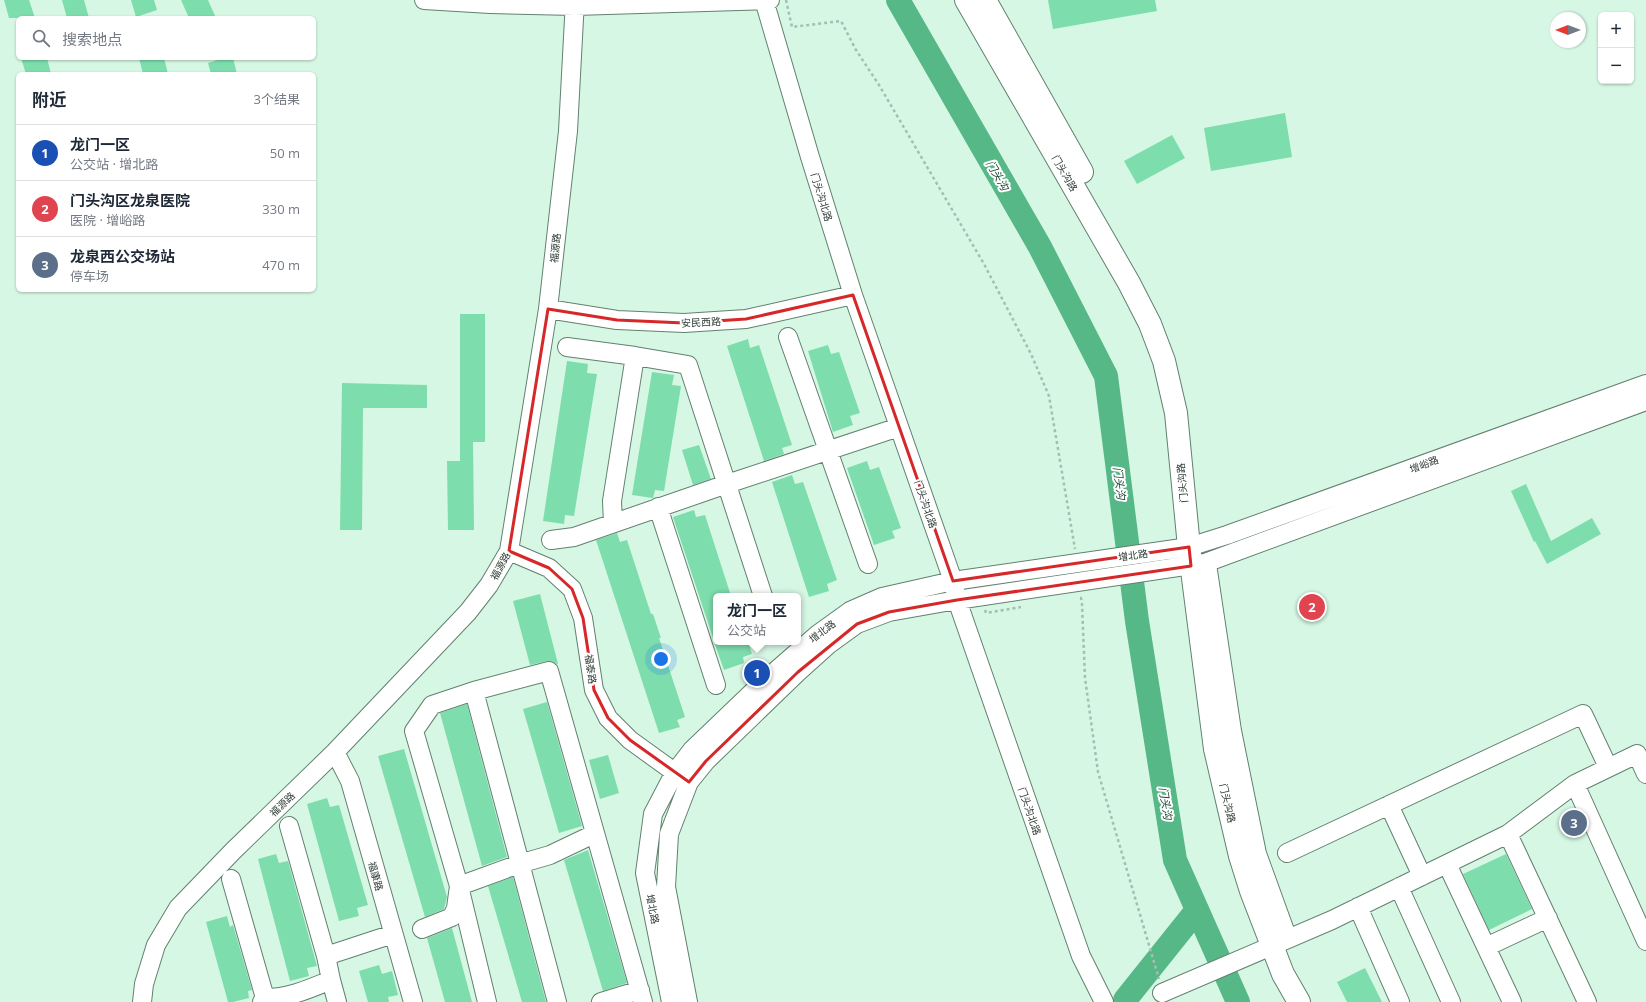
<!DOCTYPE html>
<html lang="zh">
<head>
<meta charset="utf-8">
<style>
  body { margin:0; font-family:"Open Sans","Noto Sans SC",sans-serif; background:#f6f6f7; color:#1f2937 }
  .controls { position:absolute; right:12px; top:12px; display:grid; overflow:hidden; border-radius:6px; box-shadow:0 1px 3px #0004 }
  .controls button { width:36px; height:36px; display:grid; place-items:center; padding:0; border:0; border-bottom:1px solid #e0e1e3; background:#fff; color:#1f2937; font:20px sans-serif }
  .compass { position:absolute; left:1550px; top:12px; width:36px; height:36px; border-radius:50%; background:#fff; box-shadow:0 1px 3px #0004; rotate:270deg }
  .you { position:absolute; left:661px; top:659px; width:14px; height:14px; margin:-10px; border:3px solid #fff; border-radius:50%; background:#1a73e8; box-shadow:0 0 0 6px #1a73e833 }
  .badge { display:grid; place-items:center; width:26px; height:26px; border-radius:50%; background:#b45309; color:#fff; font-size:13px; font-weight:700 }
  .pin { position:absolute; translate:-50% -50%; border:2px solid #fff; box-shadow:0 1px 4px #0006 }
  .popup { position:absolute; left:713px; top:593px; width:88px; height:52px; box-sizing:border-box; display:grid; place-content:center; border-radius:6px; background:#fff; filter:drop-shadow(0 1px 3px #0005); font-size:13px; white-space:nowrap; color:#747a83 }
  .popup b { font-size:15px; color:#1f2937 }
  .popup::after { content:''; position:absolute; left:50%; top:100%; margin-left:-8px; border:8px solid transparent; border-top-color:#fff }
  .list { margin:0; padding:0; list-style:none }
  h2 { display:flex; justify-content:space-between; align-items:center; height:52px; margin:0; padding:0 16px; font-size:17px }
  h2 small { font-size:13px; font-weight:400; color:#747a83 }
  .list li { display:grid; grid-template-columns:26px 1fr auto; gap:12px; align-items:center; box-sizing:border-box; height:56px; padding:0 16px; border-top:1px solid #e0e1e3 }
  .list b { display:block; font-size:15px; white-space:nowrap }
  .list p { margin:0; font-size:13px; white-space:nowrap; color:#747a83 }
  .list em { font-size:13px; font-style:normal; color:#747a83 }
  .icon { flex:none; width:22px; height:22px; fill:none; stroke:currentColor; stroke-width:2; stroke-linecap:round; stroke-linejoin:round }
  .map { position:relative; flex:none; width:1646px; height:1002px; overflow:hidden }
  .search { position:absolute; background:#fff; box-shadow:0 1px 3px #0004; left:16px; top:16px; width:300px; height:44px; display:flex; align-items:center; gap:10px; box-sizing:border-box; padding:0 14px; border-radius:6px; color:#747a83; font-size:15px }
  .panel { position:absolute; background:#fff; box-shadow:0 1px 3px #0004; left:16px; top:72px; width:300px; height:220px; border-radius:6px }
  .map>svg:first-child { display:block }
</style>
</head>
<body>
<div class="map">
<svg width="1646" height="1002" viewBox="0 0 1646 1002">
  <rect width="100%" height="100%" fill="#d6f7e4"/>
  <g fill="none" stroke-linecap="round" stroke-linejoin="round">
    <path stroke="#56b787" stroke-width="24" d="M898 0 1040 247 1106 376 1137 621 1175 860 1238 1002
      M1125 1000 1197 910"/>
  </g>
  <path fill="#7dddac" d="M4 0H29L35 18H9Z
    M62 0H84L89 18H67Z
    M131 0H154L157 10 136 17Z
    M181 0H208L216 18H189Z
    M1048 0H1155L1157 11 1053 29Z
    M21 58H47L51 74H26Z
    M139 58H164L168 74H143Z
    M224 58H233L237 74H211L208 63Z
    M1285 113 1292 157 1211 171 1204 128Z
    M1172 135 1185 158 1137 184 1124 161Z
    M460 314H485V442H473L474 530H448L447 461H460Z
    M748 339 750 348 759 345 792 445 782 448 784 454 764 461 727 346Z
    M828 345 831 354 839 352 860 413 850 416 853 425 833 432 808 351Z
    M567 361 588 364 587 373 597 374 574 516 565 515 564 524 543 521Z
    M652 372 674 375 672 385 681 386 664 491 655 490 653 498 632 495Z
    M342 383 427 385V408H363L362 530H340Z
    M699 445 711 479 693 485 682 450Z
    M867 461 870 470 879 467 901 528 892 531 895 538 874 545 847 468Z
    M792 475 795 484 803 482 837 580 827 584 829 591 809 597 772 482Z
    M1526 484 1551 541 1592 518 1601 534 1547 564 1535 541 1534 542 1511 491Z
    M694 510 696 517 705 515 731 596H716V641H714L673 517Z
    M617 533 620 542 627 540 651 614H653L661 638H659L685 717 677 720 680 727 659 733 596 540Z
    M540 594 558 664H557L552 661H547L530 665 513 601Z
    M714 642H748L752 654 743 657 744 663 724 670Z
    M547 702 582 826 559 833 523 709Z
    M467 704 507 857 482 866 440 713Z
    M404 749 447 897 444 909 425 917 378 756Z
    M608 755 619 793 600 799 589 760Z
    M327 798 330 807 339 805 368 905 357 908 359 916 339 921 307 804Z
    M588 850 627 983 603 991 564 860Z
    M276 854 279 863 288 861 317 966 307 968 309 976 290 981 258 859Z
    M1506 854 1532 909 1489 930 1463 874Z
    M513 877 546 1002H522L488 886Z
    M227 916 230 927 233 925 252 990 248 991 249 998 233 1002H228L206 922Z
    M452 928 472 1002H445L427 938Z
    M379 965 382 974 392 971 398 995 388 997 389 1002H368L359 971Z
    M1365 968 1382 1002H1347L1337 982Z"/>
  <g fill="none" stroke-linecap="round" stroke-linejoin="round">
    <defs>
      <path id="minor" d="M424 0 490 4 575 6 770 0
        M764 0 810 157 853 295 953 581 957 600 1081 956 1104 1002
        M548 309 617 320 684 323 746 319 853 295
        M788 337 868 564
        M567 347 635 356 688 365 763 596
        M658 507 716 685
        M613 523 612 501 635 356
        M551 540 574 537 727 484 899 427
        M509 551 549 568 572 589 583 618 594 690 608 718 630 740 684 779
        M474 691 557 1002
        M335 752 350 781 413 1002
        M1575 784 1646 941
        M1389 805 1422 876
        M1508 834 1575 784 1637 754 1646 774
        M1287 853 1583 714 1608 767
        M1447 864 1512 1002
        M231 879 265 998 262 1002
        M1399 887 1451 1002
        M1358 907 1400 1002
        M422 929 452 917 456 908 459 886 519 864 550 855 594 834
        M1486 947 1548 918
        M326 956 393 934
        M331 980 337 1002
        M1162 993 1332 920 1508 834 1587 1002
        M265 998C289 998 309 989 331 980L326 956 289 826
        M142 1002 144 984 156 945 178 908 233 851 335 752 468 612 489 585 509 551 548 309 568 131 575 0
        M487 1002 459 886 414 731 432 705 474 691 549 671 643 1002
        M601 1002 640 990
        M671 1002 645 873 653 814 675 772 692 750 763 682 818 634 850 611 882 597 953 581 1189 547 1227 535 1646 384
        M688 1002 666 887 669 834 689 782 706 761 798 672 828 645 857 624 889 612 957 600 1205 563 1646 401"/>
      <path id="major" d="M966 0 1129 283 1150 324 1164 361 1176 413 1189 547 1215 749 1240 856 1251 891 1283 974 1299 1002
        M985 0 1082 172
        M1206 571 1230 731 1255 854 1284 934"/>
    </defs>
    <use href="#minor" stroke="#62806f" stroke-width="20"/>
    <use href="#major" stroke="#62806f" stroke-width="24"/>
    <path stroke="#a4bfaf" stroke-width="2.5" stroke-dasharray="3 3" stroke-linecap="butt" d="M786 0 792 27 841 21 856 50 879 85 984 264 1031 354 1049 396 1075 549
      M1080 598H1081L1082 604 1085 678 1098 772 1159 979
      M985 610 986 613 1021 607"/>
    <use href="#minor" stroke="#fff" stroke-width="18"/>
    <use href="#major" stroke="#fff" stroke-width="22"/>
  </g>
  <path fill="none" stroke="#d62828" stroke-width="3" stroke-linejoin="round" d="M853 295 953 581 1189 547 1191 566 957 600 889 612 857 624 798 672 706 761 689 782 630 740 608 718 594 690 583 618 572 589 549 568 509 551 548 309 617 320 684 323 746 319Z"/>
  <g text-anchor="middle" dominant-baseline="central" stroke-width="4" stroke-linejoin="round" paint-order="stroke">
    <g font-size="10" fill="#2e3b34" stroke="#fff">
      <text transform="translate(1065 173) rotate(60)">门头沟路</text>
      <text transform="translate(822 197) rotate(73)">门头沟北路</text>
      <text transform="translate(555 248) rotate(-84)">福源路</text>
      <text transform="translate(701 322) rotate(-3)">安民西路</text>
      <text transform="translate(1424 464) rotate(-20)">增峪路</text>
      <text transform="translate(1182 483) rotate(-95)">门头沟路</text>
      <text transform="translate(926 504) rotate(71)">门头沟北路</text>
      <text transform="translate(1133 555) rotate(-8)">增北路</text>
      <text transform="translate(500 566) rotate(-62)">福源路</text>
      <text transform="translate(822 631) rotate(-37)">增北路</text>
      <text transform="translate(591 669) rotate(82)">福泰路</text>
      <text transform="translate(1228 803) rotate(77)">门头沟路</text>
      <text transform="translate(282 804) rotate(-44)">福源路</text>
      <text transform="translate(1030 811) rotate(71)">门头沟北路</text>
      <text transform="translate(376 876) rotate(74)">福康路</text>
      <text transform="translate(653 909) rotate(79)">增北路</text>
    </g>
    <g font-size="11" font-style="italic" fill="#123c28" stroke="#fff">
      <text transform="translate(998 175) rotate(60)">门头沟</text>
      <text transform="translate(1120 483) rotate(83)">门头沟</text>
      <text transform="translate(1166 803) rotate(81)">门头沟</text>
    </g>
  </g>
</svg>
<div class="controls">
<button>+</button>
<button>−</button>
</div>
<svg class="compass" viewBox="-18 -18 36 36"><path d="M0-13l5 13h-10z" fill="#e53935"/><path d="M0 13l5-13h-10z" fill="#747a83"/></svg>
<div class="you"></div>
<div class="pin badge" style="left:757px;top:673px;background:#1a4fb4">1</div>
<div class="popup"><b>龙门一区</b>公交站</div>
<div class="pin badge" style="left:1312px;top:607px;background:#e0444e">2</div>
<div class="pin badge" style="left:1574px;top:823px;background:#5c6f8a">3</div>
<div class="search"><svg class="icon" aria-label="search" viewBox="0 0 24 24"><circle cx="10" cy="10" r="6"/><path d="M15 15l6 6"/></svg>搜索地点</div>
<section class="panel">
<h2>附近<small>3个结果</small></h2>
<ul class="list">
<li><span class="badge" style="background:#1a4fb4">1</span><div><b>龙门一区</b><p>公交站 · 增北路</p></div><em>50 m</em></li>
<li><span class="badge" style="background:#e0444e">2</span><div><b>门头沟区龙泉医院</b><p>医院 · 增峪路</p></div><em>330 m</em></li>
<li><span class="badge" style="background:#5c6f8a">3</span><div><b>龙泉西公交场站</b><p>停车场</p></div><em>470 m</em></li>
</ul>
</section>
</div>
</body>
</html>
